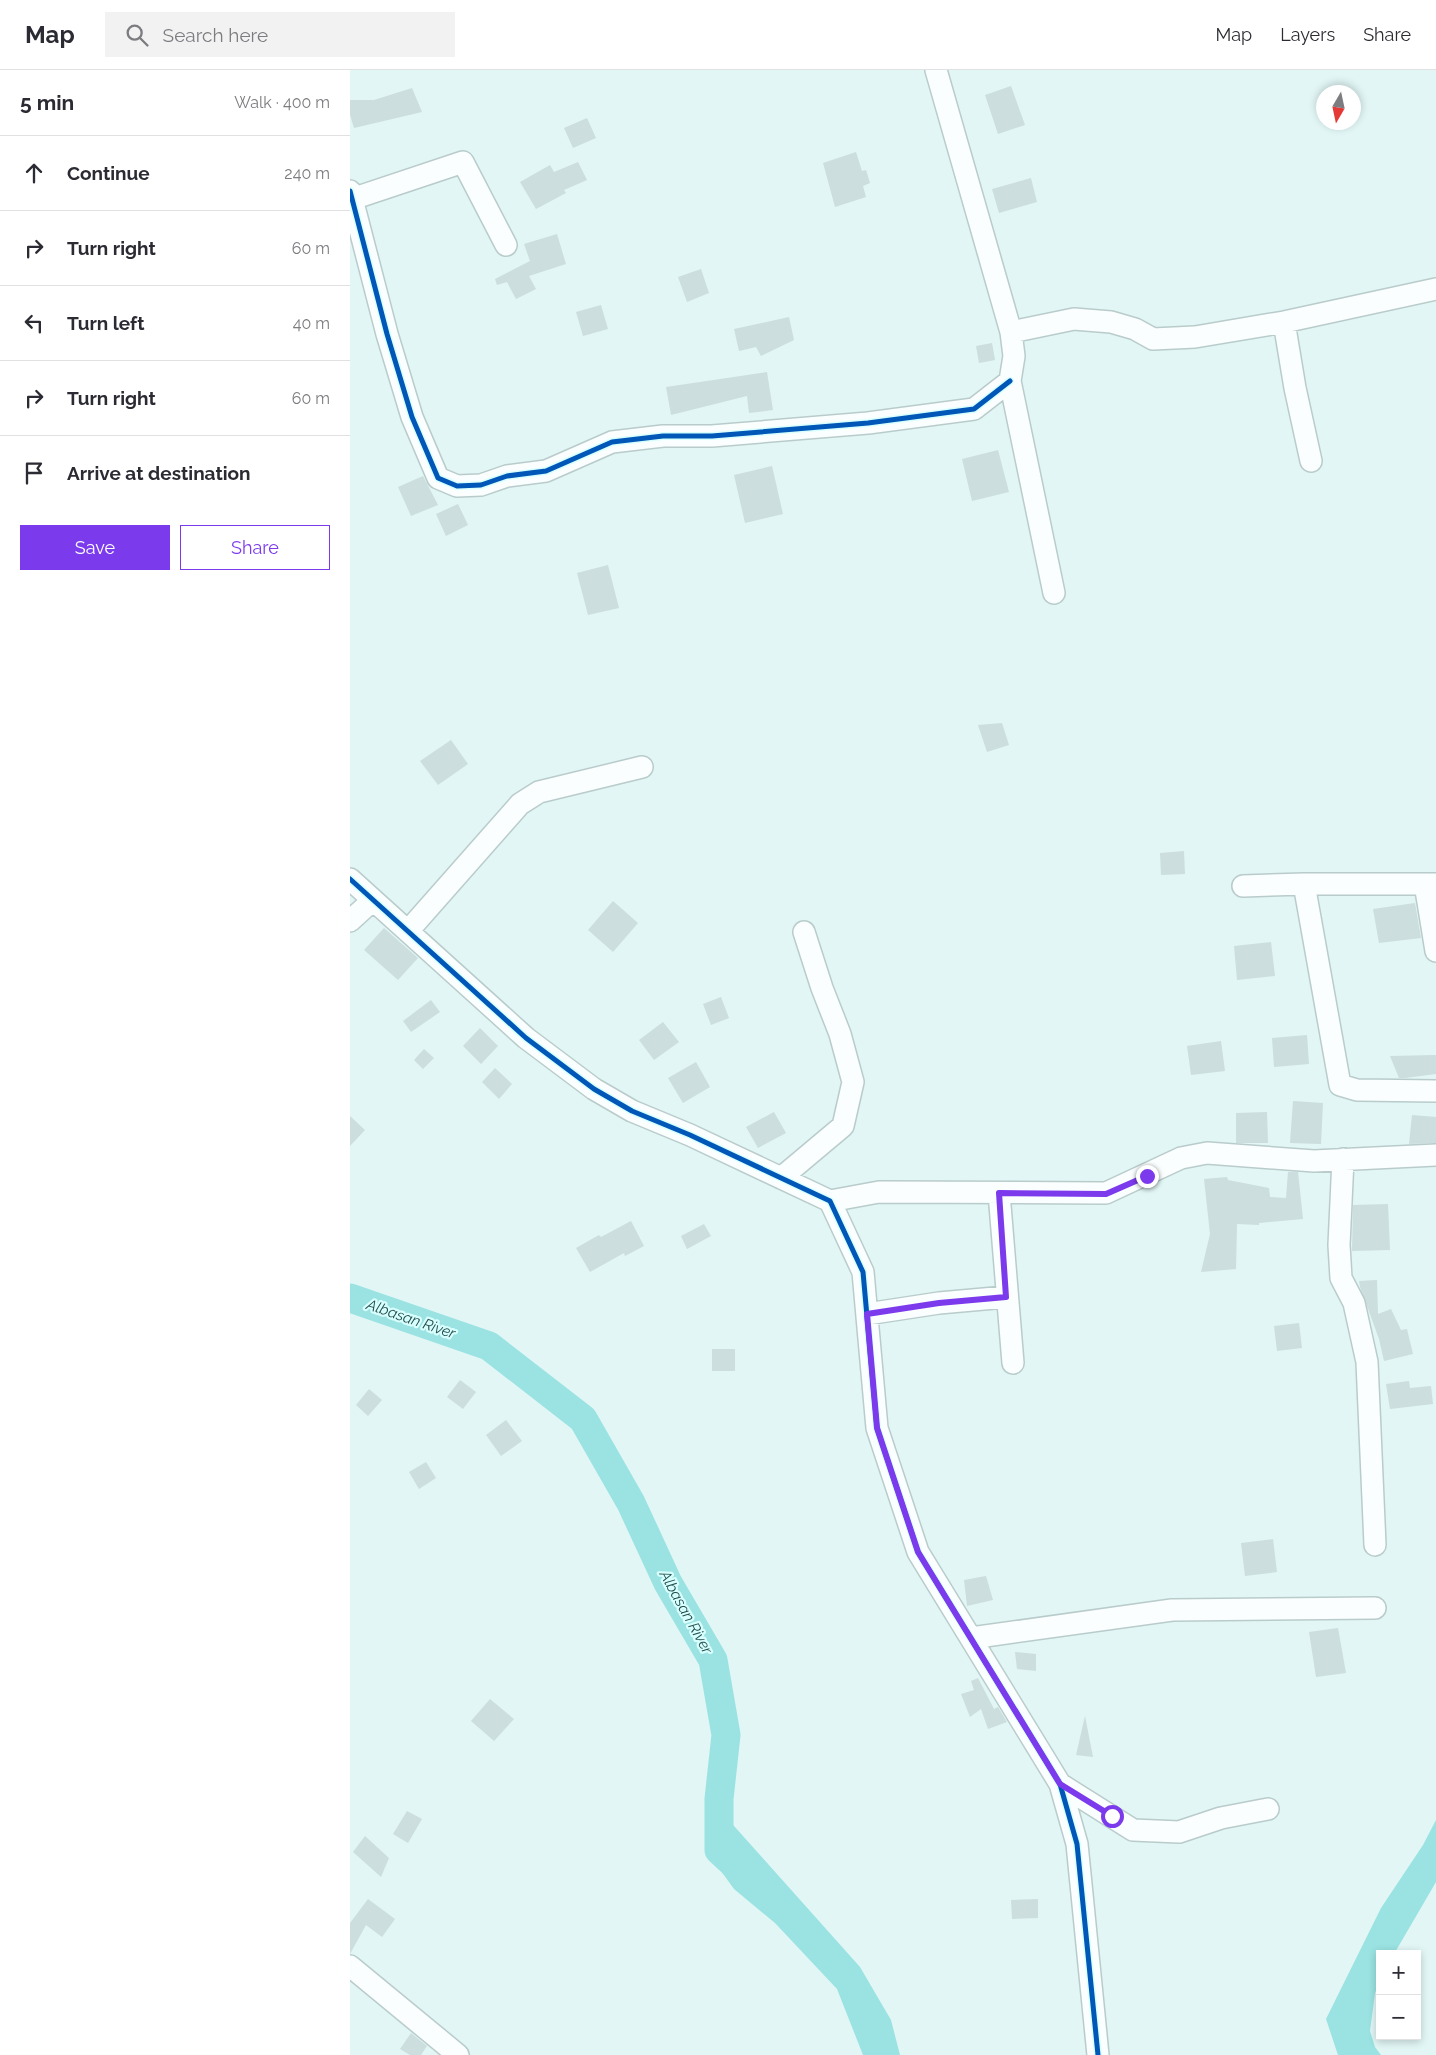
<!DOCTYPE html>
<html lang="en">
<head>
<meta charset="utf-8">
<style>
  body { margin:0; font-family:Raleway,sans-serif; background:#f2f2f3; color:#2b2b33 }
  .controls { position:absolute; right:15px; bottom:15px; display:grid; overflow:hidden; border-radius:0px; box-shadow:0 2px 8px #0003 }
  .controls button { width:45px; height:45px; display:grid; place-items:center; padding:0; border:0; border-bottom:1px solid #e1e1e2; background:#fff; color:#2b2b33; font:25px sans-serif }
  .compass { position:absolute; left:966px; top:15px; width:45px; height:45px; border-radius:50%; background:#fff; box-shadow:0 2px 8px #0003; rotate:189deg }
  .stop { position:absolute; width:15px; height:15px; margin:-11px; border:4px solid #7c3aed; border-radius:50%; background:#fff }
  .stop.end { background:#7c3aed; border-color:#fff; box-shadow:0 1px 5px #0008 }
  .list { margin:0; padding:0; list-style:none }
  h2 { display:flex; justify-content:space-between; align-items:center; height:65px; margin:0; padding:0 20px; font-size:21px }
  h2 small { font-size:16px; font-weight:400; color:#7c7c81 }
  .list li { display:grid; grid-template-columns:32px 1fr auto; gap:15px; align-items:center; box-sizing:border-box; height:75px; padding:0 20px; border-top:1px solid #e1e1e2 }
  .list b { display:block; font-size:19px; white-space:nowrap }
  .list em { font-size:16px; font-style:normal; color:#7c7c81 }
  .actions { display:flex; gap:10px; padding:15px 20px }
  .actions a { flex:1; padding:11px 0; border:1px solid #7c3aed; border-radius:0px; text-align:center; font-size:18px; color:#7c3aed }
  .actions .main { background:#7c3aed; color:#fff }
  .icon { flex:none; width:28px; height:28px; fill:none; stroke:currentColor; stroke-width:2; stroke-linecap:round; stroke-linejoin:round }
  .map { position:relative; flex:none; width:1086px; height:1985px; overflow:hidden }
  header { display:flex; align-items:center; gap:30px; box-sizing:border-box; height:70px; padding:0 25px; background:#fff; border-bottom:1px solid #e1e1e2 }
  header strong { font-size:24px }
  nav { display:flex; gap:28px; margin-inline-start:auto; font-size:18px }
  .search { width:350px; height:45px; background:#f2f2f3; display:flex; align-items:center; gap:12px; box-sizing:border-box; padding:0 18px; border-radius:0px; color:#7c7c81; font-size:19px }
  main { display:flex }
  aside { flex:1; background:#fff }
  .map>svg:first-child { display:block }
</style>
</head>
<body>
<header>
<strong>Map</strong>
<div class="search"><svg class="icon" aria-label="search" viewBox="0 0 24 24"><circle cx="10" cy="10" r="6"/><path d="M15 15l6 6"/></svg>Search here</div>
<nav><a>Map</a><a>Layers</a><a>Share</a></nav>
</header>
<main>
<aside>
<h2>5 min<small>Walk · 400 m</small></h2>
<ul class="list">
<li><svg class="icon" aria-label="ahead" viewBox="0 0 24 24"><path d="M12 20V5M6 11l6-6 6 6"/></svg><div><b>Continue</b></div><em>240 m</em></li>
<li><svg class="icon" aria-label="right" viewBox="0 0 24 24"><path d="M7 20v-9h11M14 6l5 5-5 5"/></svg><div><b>Turn right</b></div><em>60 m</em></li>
<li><svg class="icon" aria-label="left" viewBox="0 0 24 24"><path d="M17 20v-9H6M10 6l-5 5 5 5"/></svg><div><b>Turn left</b></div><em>40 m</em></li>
<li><svg class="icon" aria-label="right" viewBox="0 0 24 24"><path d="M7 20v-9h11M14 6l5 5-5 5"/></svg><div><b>Turn right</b></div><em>60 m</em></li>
<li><svg class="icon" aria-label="arrive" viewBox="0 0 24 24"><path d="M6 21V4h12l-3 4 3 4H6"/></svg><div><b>Arrive at destination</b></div></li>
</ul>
<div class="actions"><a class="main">Save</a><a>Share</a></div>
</aside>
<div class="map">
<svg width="1086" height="1985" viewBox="0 0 1086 1985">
  <rect width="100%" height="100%" fill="#e1f6f5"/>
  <path fill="#9ae3e2" d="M376 1747 510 1897 541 1950 550 1985H513L487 1919 425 1853 384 1819 358 1783Z
    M1086 1750V1812L1044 1884H1030V1912L1025 1923 1020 1961 1025 1977 1031 1985H988L976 1949 1031 1838 1073 1775Z"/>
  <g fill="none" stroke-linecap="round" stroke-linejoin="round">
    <path stroke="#9ae3e2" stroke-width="29" d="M0 1228 139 1276 233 1349 281 1433 318 1513 363 1590 376 1665 369 1729V1780L383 1793"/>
  </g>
  <path fill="#ccdede" d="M661 16 675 55 648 64 635 25Z
    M62 18 72 42 4 58 0 45V30H24Z
    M237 48 246 68 223 78 214 58Z
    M506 82 512 101 516 100 520 113 513 116 516 127 485 137 473 93Z
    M228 92 237 110 214 120 216 123 186 139 170 112 200 95 204 102Z
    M681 108 687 132 649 143 642 119Z
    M207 164 216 194 179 206 186 219 166 229 157 212 147 215 145 209 180 191 174 174Z
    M351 199 359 223 337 232 328 207Z
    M251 235 258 259 233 266 226 242Z
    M439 247 444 270 411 286 406 277 389 281 384 259Z
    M642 273 645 290 629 293 626 276Z
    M417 302 423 340 399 343 397 326 321 345 316 317Z
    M648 380 659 422 622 431 612 389Z
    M422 396 433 444 395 453 384 405Z
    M73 406 88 435 61 446 48 417Z
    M108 434 118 455 96 466 86 444Z
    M258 495 269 538 238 545 227 503Z
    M652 653 659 675 637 682 628 655Z
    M101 670 118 694 88 715 70 691Z
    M834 781 835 804 811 805 810 783Z
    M263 831 288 853 263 882 238 860Z
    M1065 833 1071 868 1029 873 1023 839Z
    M34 858 68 888 48 910 14 880Z
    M921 872 925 906 887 910 884 876Z
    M371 927 379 948 361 955 353 934Z
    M81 930 90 942 61 962 53 951Z
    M313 952 329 972 304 990 289 970Z
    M130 958 148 976 131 994 113 976Z
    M957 965 959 994 924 997 922 968Z
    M871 971 875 1001 841 1005 837 976Z
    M74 979 84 988 73 999 64 990Z
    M1086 985V1004L1055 1008H1049L1040 986Z
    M346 992 360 1017 333 1033 318 1008Z
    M145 998 162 1014 149 1029 132 1012Z
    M943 1031 973 1033 971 1074 940 1073Z
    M424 1042 436 1063 408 1078 396 1057Z
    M917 1042 918 1073H886V1043Z
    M1062 1045 1086 1047V1073L1059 1074Z
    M0 1046 15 1060 0 1076Z
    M938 1102H948L953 1149 909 1153V1155L887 1154 886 1199 851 1202 860 1164 854 1109 877 1107 878 1110 919 1118 920 1127 936 1128Z
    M1038 1134 1040 1180 1002 1181 1003 1135Z
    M281 1151 294 1176 275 1186 274 1183 240 1202 226 1178 249 1165 251 1167Z
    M354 1154 361 1166 337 1179 331 1166Z
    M1027 1210 1028 1244 1041 1239 1051 1260 1057 1259 1063 1284 1034 1291 1029 1269 1010 1217 1009 1211Z
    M949 1253 952 1278 927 1281 924 1256Z
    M362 1279H385V1301H362Z
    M110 1310 126 1322 113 1339 97 1327Z
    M1059 1311 1060 1318 1081 1316 1083 1334 1040 1339 1036 1314Z
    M19 1319 32 1330 18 1346 6 1335Z
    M156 1350 172 1371 151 1386 136 1365Z
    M76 1392 86 1408 69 1419 59 1402Z
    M923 1469 927 1502 895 1506 891 1473Z
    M636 1506 643 1530 617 1536 614 1510Z
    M988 1558 996 1603 966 1607 959 1562Z
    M665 1582 686 1584V1601L667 1599Z
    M628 1608 644 1639 648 1637 657 1652 638 1659 631 1639 620 1647 611 1624 624 1620 621 1611Z
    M140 1629 164 1649 144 1671 121 1651Z
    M735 1646 743 1687 726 1685Z
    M57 1741 72 1749 58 1773 43 1764Z
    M15 1766 39 1788 31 1807 3 1782Z
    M18 1829 45 1849 32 1867 16 1855 0 1884V1853Z
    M688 1829V1848L662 1849 661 1830Z
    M61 1963 77 1976 71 1985H60L50 1979Z"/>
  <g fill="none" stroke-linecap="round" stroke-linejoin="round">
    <defs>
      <path id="minor" d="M586 0 661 262 664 286 660 311 704 523
        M0 121 37 264 62 347 88 408 107 416 131 415 157 406 196 401 262 372 313 366H362L518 353 624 339 660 311
        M2 129 113 92 156 175
        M934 252 945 318 961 391
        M661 262 724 249 761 252 785 259 803 269 845 267 934 252 1086 219
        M0 809 176 968 244 1019 282 1041 340 1065 480 1131 513 1202 527 1358 568 1482 710 1714 727 1774 748 1985
        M1075 814 1086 881
        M1086 814H954L990 1015 1007 1020 1086 1021
        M893 816 954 814
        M0 851 23 830
        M58 861 170 734 189 722 292 697
        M993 1089 989 1175 991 1208 1004 1233 1017 1292 1025 1475
        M431 1108 493 1056 503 1012 490 964 472 918 454 862
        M649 1123 663 1293
        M480 1131 529 1122 756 1123 831 1088 857 1083 964 1091 1086 1085
        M517 1244 589 1233 656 1227
        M621 1568 822 1540 1025 1538
        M710 1714 783 1760 829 1762 871 1748 918 1739
        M0 1896 108 1985"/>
    </defs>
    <use href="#minor" stroke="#b9cccb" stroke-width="24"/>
    <use href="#minor" stroke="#fafefe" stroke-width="21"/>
    <defs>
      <path id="cycleway" d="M0 121 37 264 62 347 88 408 107 416 131 415 157 406 196 401 262 372 313 366H362L518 353 624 339 660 311
        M0 809 176 968 244 1019 282 1041 340 1065 480 1131 513 1202 527 1358 568 1482 710 1714 727 1774 748 1985"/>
    </defs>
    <use href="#cycleway" stroke="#d8fffd" stroke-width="8"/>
    <use href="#cycleway" stroke="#0057b8" stroke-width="5"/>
  </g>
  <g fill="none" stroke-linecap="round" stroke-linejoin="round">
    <path stroke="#7c3aed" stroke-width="6" d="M762 1746 710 1714 568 1482 527 1358 517 1244 589 1233 656 1227 649 1123 756 1124 797 1106"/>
  </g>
  <g text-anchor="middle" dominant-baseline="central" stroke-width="4.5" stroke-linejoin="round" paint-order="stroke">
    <g font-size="15" font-style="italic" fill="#234f4e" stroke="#d8fffd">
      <text transform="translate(61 1249) rotate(19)">Albasan River</text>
      <text transform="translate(336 1542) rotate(61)">Albasan River</text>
    </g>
  </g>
</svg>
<div class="controls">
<button>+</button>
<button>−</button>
</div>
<svg class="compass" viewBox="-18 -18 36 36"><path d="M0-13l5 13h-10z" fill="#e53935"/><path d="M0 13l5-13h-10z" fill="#7c7c81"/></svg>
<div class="stop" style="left:762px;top:1746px"></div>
<div class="stop end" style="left:797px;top:1106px"></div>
</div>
</main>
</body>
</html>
